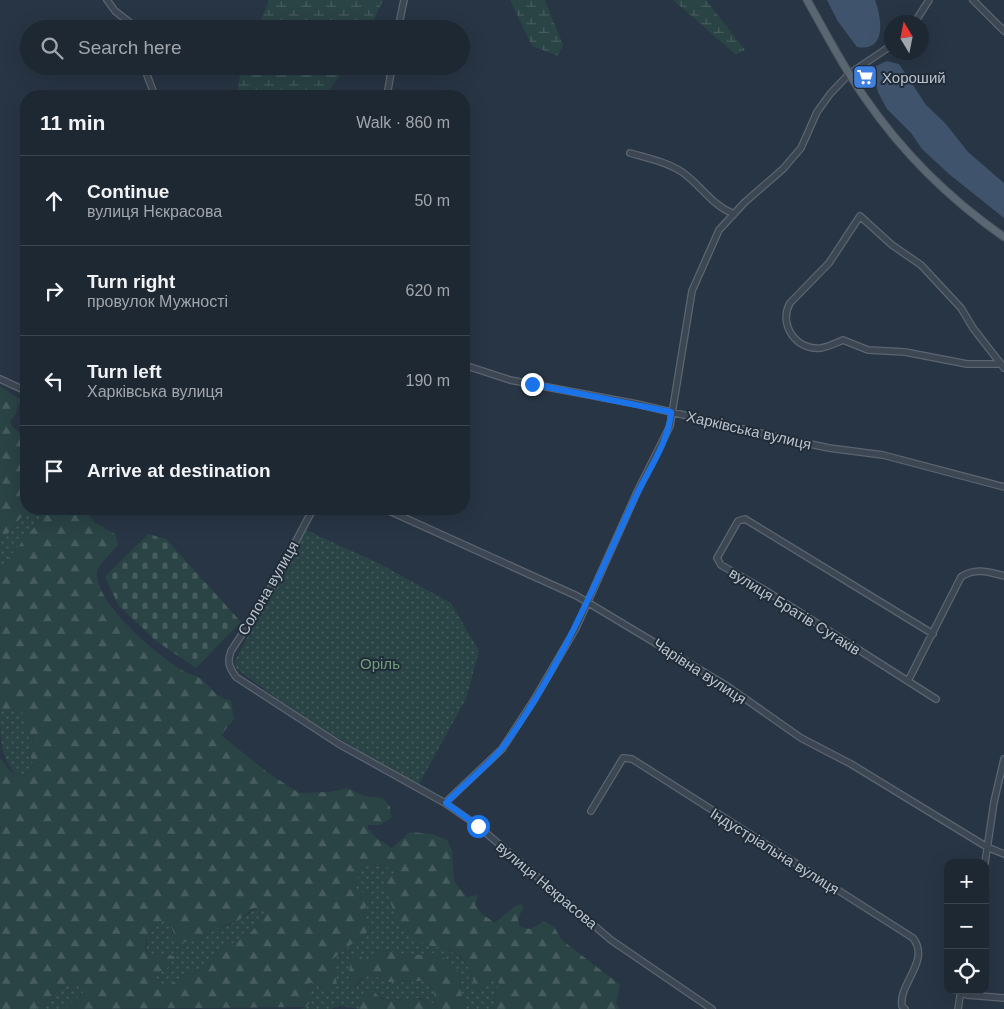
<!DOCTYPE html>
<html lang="en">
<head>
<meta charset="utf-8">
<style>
  body { margin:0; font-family:Arial,sans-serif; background:#2b343f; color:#f1f3f6 }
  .controls { position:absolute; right:15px; bottom:15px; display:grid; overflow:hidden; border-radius:10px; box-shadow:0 5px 20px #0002 }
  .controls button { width:45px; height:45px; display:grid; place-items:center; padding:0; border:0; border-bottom:1px solid #3c444e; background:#1e2833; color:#f1f3f6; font:25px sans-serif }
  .compass { position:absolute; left:884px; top:15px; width:45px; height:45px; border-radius:50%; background:#1e2833; box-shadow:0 5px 20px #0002; rotate:350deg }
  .stop { position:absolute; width:15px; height:15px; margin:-11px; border:4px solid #1a73e8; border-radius:50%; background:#fff }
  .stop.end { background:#1a73e8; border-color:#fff; box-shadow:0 1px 5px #0008 }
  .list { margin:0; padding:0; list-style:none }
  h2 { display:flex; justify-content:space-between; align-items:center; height:65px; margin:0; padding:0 20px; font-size:21px }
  h2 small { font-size:16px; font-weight:400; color:#a1a6ac }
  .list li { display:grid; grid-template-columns:32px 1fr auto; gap:15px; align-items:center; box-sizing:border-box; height:90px; padding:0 20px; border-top:1px solid #3c444e }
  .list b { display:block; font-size:19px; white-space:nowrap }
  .list p { margin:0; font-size:16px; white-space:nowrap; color:#a1a6ac }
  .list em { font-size:16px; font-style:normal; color:#a1a6ac }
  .icon { flex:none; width:28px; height:28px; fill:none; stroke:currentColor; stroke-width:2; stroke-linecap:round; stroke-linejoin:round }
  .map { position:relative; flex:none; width:1004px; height:1009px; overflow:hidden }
  .search { position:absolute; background:#1e2833; box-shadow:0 5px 20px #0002; left:20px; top:20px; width:450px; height:55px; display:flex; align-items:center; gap:12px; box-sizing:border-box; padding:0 18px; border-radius:28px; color:#a1a6ac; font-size:19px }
  .panel { position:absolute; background:#1e2833; box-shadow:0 5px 20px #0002; left:20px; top:90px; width:450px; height:425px; border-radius:20px }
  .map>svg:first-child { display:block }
</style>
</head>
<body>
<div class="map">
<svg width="1004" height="1009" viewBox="0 0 1004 1009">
  <defs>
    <pattern id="grass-dots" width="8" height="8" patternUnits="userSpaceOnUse" patternTransform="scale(1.25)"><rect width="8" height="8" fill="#2a4345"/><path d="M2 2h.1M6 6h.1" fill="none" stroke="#475c5f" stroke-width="1.8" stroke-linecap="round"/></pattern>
    <pattern id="forest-firs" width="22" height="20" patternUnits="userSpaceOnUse" patternTransform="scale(1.25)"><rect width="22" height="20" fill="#2a4345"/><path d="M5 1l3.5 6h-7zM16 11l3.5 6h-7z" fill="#475c5f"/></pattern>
    <pattern id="wetland-marsh" width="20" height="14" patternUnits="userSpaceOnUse" patternTransform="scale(1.25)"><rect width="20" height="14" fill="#2a4345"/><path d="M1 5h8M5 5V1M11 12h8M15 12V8" fill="none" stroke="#475c5f"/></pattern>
    <pattern id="cemetery-stones" width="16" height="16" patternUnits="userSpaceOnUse" patternTransform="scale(1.25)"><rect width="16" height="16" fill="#2a4345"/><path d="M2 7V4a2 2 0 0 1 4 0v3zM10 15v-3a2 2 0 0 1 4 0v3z" fill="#475c5f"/></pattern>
  </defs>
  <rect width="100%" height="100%" fill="#283544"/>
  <path fill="url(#grass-dots)" d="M28 509H49L0 569V543Z
    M306 530 378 563 451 603 479 651 466 699 419 784C355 749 293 713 236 668L234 662Z
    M18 709 26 715 27 721 24 725 33 737 30 754 33 764 29 775 17 776C0 757 0 739 0 710Z
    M370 863C379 867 390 866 397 872L384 879 417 940C447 949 471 953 475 989L481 992 488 982 493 979 499 982 493 1009H466L459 986 460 974 430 952C411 958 402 956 383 949L374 953 368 962H363L354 990 365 974H371L388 982 425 981 433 990 436 1001 431 1004 420 998 388 1000 378 996 359 1001V1009L340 1006 331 1009H299L307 1007 309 983H315L326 989 336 985 333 963 334 958 367 932 368 926 359 893 354 890 360 869Z
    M264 906 270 911 251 932 222 950 206 968 186 974 168 986 157 985 152 981 154 976 168 967 170 955 154 958 149 956C141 942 153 926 165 918L170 922 172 934C196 933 215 931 237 921 248 916 251 909 264 906Z
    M76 984 85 991 65 1009H36L64 985Z"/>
  <path fill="url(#forest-firs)" fill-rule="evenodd" d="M0 386 21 400 15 415 10 421 13 428 26 437 28 509 0 543Z
    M49 509H84L94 522 115 534 118 545C112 553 96 565 97 575 97 606 162 659 187 673 191 675 195 675 198 677 207 682 215 696 224 699 226 700 229 699 231 701L234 719 221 735 267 772 299 793 330 792 347 788 364 796 383 798 390 807 391 818 380 825H368V829L379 840 392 848 410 832 433 834 447 840 452 850 454 881 467 897 478 895 475 905 482 914 495 923 515 906 522 904 523 908 518 919 520 927 531 929 544 921 554 927 562 940 620 985 616 1003 620 1009H493L499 982 493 979 488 982 481 992 475 989C468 934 425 957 406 932 394 917 388 897 384 879L397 872C390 866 379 866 370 863L360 869 354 890 359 893 369 891 371 896 364 911 369 926 367 932 334 958 333 963 337 985 326 989 315 983H309L308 988 312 998 307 1007 65 1009 85 992 76 984 64 985 36 1009H0V758L8 769 17 776 29 775 33 764 30 754 33 738 23 725 27 721 26 715 18 709 0 710V569ZM264 906 270 911 251 932 222 950 206 968 186 974 168 986 157 985 152 981 154 976 168 967 175 957 170 955 154 958C134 950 154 925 165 918 172 924 172 934 180 943L204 938 205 933 239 920 252 909Z
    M383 949C402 956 411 958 430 952L450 961 460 975 459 986 466 1009H359V1001L364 992H375C384 1008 406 995 420 999 424 1000 428 1002 431 1004L436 1001 433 989 425 981 388 982 371 974 361 978 353 990 348 986C349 975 348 962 357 954L361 956 363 962H368L374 953Z"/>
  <path fill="url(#wetland-marsh)" d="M269 0H383L370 29H257Z
    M510 0H545L563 45 558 56 532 46Z
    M673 0H706L745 50 736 55Z
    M242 66H347L325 96H236Z"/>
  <path fill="url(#cemetery-stones)" d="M148 534 166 539 241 622 196 668 156 641 119 606 105 577Z"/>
  <path fill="#3f546c" d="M827 0H875C882 19 887 52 857 47L837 20Z
    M887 61 899 64 926 105 945 123 968 152 1004 183V218L949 174 922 149 911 133 887 109 878 92 873 71 876 66Z"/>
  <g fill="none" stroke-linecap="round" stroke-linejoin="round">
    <defs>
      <path id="minor" d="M107 0 115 11 138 29
        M973 0 1004 31
        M915 22 929 0
        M398 29 404 0
        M147 66V75L155 96
        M387 96 392 66
        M630 153C647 158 667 162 682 172 701 185 711 205 734 214
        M999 364H967L905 352 868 350 843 340C836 343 828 347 821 348 796 351 778 324 790 303L829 263 860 216 892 245 921 265 961 308 973 328 1004 368
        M464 365 510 380 637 404 782 438 829 448 883 455 1004 487
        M0 379 26 391
        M313 509 265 599 231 651C227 662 229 667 236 677L339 744 445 803 478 826 611 940 712 1009
        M385 509 577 596 727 686 801 738 851 764 987 847 1004 854
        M933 634 745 519 738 521 717 558 721 565 763 589 936 699
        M908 681 961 577C975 567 990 572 1004 576
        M445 803 502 749 534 700 576 628 638 490 670 426 692 291 719 230 745 202 783 169 801 148 817 112 830 94 849 74 892 45
        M591 811 623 758 632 759 913 938C931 961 898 984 902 1006L905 1009
        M985 863 994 802 1004 759
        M961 992 967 995 1004 998
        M958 1009 961 990"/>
      <path id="major" d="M807 0C826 33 843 67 865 98 902 152 951 200 1004 237"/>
    </defs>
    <use href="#minor" stroke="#5b6571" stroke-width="8"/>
    <use href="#major" stroke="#46505d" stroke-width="9"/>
    <use href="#minor" stroke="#3d4753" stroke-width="5.5"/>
    <use href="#major" stroke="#5b6673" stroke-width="7"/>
  </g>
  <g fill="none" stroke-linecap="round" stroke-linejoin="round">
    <path stroke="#1a73e8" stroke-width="6" d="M478 826 446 803C462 786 490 764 503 747 559 672 594 586 633 502 646 473 669 443 671 412L532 384"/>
  </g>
  <defs>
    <symbol id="supermarket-square" viewBox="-11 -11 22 22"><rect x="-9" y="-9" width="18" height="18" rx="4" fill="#3f7fe0" stroke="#212c39"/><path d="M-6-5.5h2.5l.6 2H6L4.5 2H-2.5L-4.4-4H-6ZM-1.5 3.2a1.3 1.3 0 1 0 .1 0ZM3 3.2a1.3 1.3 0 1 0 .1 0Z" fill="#fff"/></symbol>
  </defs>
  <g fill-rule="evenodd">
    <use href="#supermarket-square" x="851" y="63" width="28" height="28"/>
  </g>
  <g text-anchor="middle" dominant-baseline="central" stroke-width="4" stroke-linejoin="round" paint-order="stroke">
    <g font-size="15" fill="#bac2cd" stroke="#212c39" text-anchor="start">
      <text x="882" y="77">Хороший</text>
    </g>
    <g font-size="15" fill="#bac2cd" stroke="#212c39">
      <text transform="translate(749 430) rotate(13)">Харківська вулиця</text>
      <text transform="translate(268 588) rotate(-60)">Солона вулиця</text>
      <text transform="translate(795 611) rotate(32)">вулиця Братів Сугаків</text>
      <text transform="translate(700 671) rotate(33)">Чарівна вулиця</text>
      <text transform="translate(775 851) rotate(32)">Індустріальна вулиця</text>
      <text transform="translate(547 885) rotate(40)">вулиця Нєкрасова</text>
    </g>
    <g font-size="15" fill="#729d7a" stroke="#212c39">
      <text x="380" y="663">Оріль</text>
    </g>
  </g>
</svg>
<div class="controls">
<button>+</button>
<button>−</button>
<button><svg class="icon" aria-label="locate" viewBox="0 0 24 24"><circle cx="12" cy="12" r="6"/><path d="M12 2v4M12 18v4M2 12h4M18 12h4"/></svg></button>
</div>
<svg class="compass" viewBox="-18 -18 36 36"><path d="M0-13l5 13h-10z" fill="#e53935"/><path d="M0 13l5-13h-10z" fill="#a1a6ac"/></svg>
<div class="stop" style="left:478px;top:826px"></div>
<div class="stop end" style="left:532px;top:384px"></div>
<div class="search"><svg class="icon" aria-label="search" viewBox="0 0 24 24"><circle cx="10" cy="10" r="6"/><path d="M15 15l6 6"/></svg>Search here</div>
<section class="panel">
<h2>11 min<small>Walk · 860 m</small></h2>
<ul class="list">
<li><svg class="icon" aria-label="ahead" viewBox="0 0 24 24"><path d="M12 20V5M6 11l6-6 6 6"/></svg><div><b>Continue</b><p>вулиця Нєкрасова</p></div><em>50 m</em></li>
<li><svg class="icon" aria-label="right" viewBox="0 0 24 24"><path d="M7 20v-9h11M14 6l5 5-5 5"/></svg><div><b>Turn right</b><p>провулок Мужності</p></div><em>620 m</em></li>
<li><svg class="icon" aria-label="left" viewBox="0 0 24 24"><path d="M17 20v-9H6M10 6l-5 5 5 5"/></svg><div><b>Turn left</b><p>Харківська вулиця</p></div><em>190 m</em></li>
<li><svg class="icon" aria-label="arrive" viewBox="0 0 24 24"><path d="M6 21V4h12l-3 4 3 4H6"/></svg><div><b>Arrive at destination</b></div></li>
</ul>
</section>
</div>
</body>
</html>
